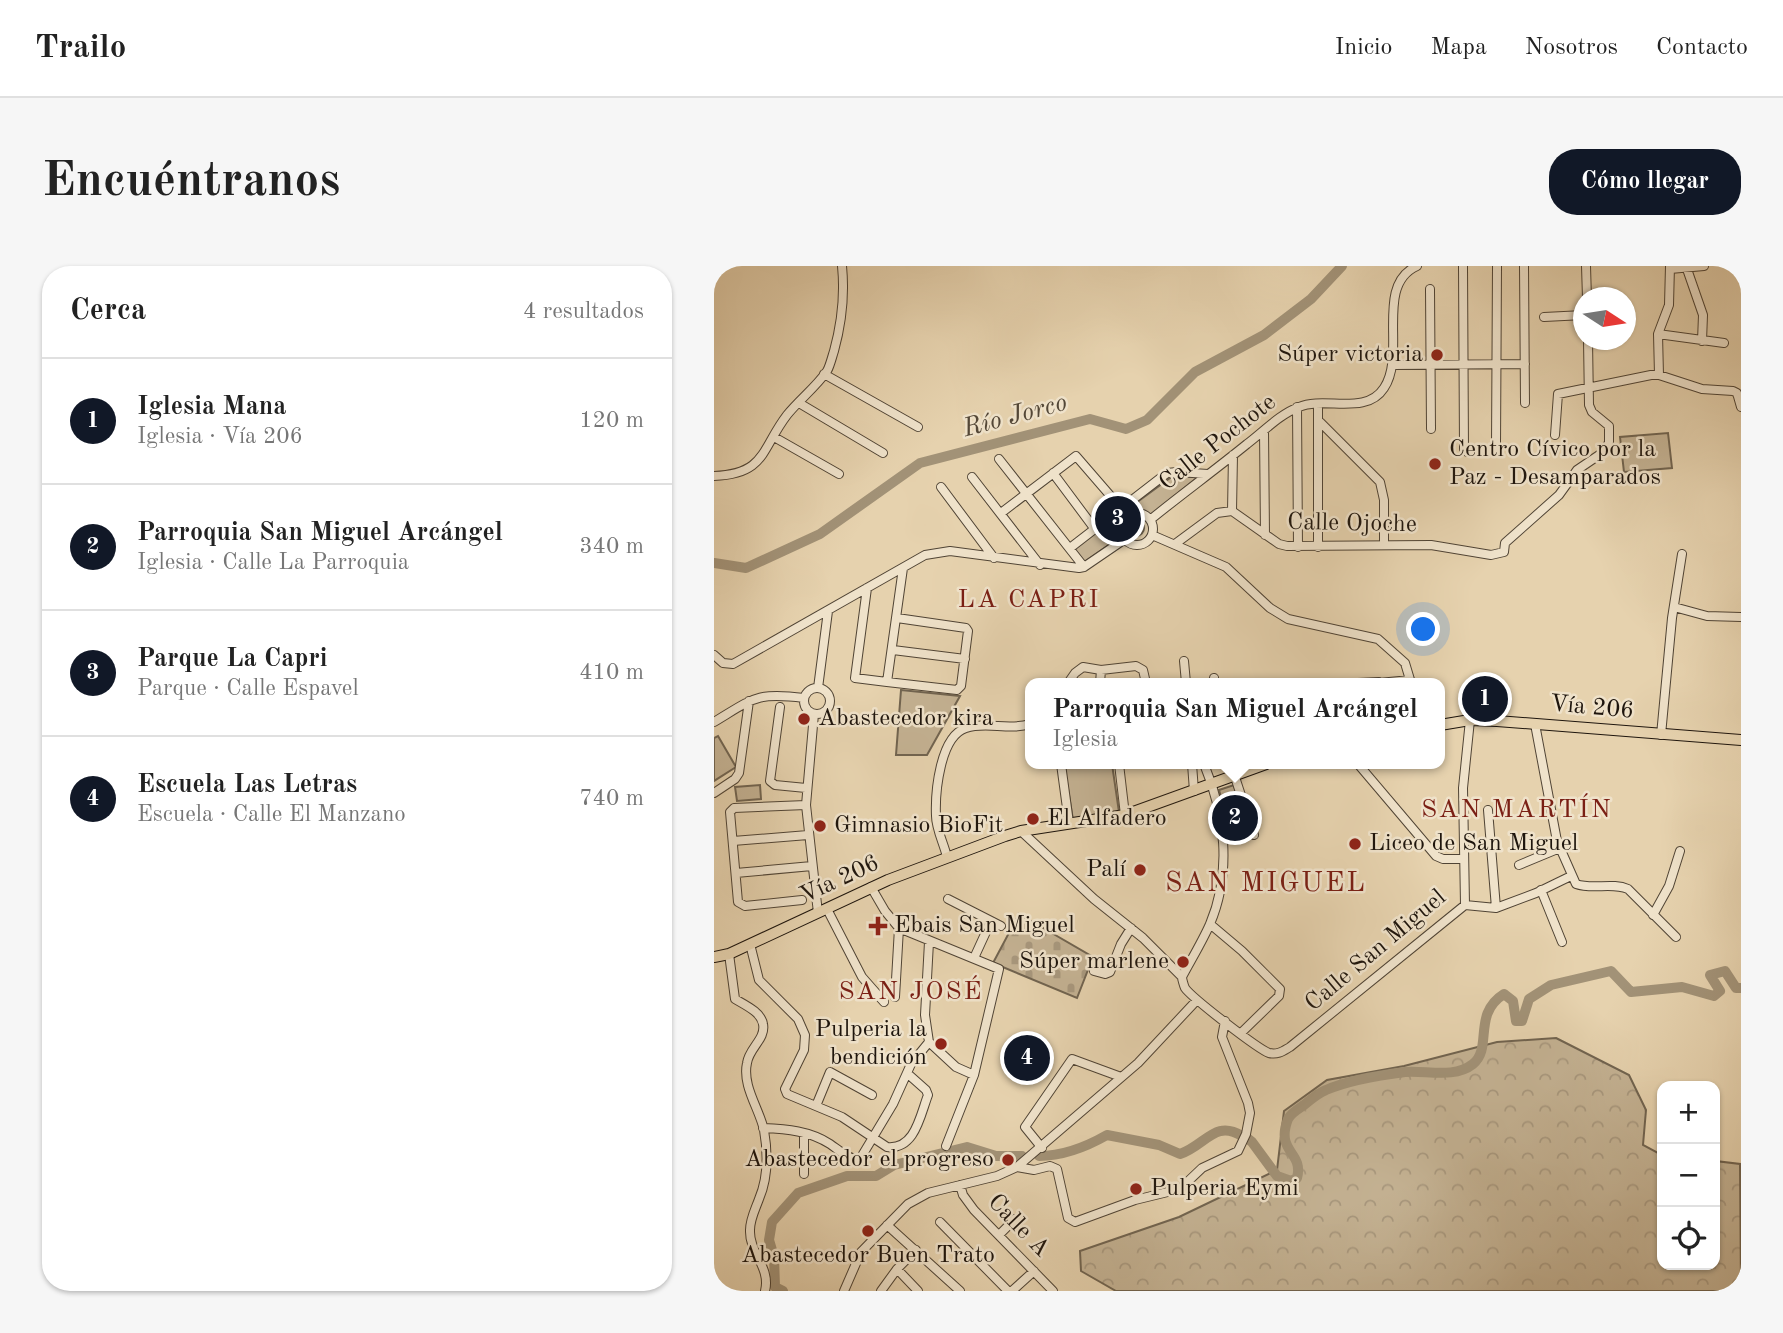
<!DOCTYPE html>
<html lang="es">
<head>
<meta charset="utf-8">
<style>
  body { margin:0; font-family:"Old Standard TT",serif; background:#f6f6f6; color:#222 }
  .controls { position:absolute; right:21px; bottom:21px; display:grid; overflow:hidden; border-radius:14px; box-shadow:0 2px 5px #0004 }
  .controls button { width:63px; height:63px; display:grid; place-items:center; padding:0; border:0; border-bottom:2px solid #e0e0e0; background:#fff; color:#222; font:35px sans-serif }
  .compass { position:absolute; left:859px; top:21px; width:63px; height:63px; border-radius:50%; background:#fff; box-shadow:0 2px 5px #0004; rotate:102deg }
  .you { position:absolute; left:710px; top:364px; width:24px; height:24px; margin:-18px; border:5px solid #fff; border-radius:50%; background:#1a73e8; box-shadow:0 0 0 10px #1a73e833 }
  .badge { display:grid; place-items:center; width:46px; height:46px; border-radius:50%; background:#111827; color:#fff; font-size:23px; font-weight:700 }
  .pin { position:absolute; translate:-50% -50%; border:4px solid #fff; box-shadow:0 2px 7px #0006 }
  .popup { position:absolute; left:311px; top:412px; width:420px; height:91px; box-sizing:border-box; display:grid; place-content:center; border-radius:14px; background:#fff; filter:drop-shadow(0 2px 5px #0005); font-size:23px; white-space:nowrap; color:#767676 }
  .popup b { font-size:26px; color:#222 }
  .popup::after { content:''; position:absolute; left:50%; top:100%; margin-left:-14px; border:14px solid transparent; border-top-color:#fff }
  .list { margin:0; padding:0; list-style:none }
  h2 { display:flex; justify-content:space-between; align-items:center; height:91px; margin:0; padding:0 28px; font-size:30px }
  h2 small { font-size:23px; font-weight:400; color:#767676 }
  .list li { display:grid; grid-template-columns:46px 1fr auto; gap:21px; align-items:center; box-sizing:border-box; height:126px; padding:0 28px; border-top:2px solid #e0e0e0 }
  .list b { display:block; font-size:26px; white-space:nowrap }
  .list p { margin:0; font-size:23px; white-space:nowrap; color:#767676 }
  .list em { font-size:23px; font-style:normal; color:#767676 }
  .icon { flex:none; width:38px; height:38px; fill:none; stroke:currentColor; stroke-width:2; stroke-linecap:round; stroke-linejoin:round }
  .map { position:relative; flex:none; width:1027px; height:1025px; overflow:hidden; border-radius:28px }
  header { display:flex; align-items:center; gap:42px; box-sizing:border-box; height:98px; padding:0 35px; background:#fff; border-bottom:2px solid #e0e0e0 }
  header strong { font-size:33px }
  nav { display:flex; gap:38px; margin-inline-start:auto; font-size:24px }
  .intro { display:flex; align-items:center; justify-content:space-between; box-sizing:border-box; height:168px; padding:0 42px }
  h1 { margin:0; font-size:49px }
  .button { padding:18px 32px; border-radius:28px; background:#111827; color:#fff; font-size:24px; font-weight:700 }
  main { display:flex; gap:42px; padding:0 42px }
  aside { flex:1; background:#fff; border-radius:28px; box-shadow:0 2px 5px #0004 }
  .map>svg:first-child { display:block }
</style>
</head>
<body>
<header>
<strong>Trailo</strong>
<nav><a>Inicio</a><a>Mapa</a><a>Nosotros</a><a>Contacto</a></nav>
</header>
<div class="intro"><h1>Encuéntranos</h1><a class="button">Cómo llegar</a></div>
<main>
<aside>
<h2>Cerca<small>4 resultados</small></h2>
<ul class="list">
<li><span class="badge">1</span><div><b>Iglesia Mana</b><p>Iglesia · Vía 206</p></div><em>120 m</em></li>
<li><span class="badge">2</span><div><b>Parroquia San Miguel Arcángel</b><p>Iglesia · Calle La Parroquia</p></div><em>340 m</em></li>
<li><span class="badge">3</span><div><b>Parque La Capri</b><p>Parque · Calle Espavel</p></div><em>410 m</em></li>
<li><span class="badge">4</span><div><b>Escuela Las Letras</b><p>Escuela · Calle El Manzano</p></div><em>740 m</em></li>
</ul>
</aside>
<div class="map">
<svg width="1027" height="1025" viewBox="0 0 1027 1025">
  <defs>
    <pattern id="grass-dots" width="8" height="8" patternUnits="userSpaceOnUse" patternTransform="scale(1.75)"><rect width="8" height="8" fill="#c4b293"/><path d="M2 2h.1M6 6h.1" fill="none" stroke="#a8987e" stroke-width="1.8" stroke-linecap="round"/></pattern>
    <pattern id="forest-crowns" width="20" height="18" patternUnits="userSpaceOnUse" patternTransform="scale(1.75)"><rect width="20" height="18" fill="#c4b293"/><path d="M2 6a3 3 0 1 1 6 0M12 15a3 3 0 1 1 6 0" fill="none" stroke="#a8987e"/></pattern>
    <pattern id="cemetery-stones" width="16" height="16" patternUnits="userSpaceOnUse" patternTransform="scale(1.75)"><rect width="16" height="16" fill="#c4b293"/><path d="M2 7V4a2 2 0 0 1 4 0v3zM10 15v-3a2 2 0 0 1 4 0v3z" fill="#a8987e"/></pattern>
  </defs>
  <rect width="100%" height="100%" fill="#e6d2ae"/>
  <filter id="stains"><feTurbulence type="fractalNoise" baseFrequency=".00286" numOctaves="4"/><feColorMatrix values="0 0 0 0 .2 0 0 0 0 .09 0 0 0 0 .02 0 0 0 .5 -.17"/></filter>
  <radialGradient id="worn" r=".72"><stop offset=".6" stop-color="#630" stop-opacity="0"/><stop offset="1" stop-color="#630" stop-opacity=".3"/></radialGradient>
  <path fill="url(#grass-dots)" stroke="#716450" stroke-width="2" d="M520 519 524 535 509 539 505 524Z"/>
  <path fill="url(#forest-crowns)" stroke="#716450" stroke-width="2" d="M842 772 915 809 932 844 929 879 948 889V999H1001V895L1026 898 1027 1025H402L367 1005 366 985 465 951 563 904 570 845 613 814 690 800 783 776Z"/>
  <path fill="url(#cemetery-stones)" stroke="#716450" stroke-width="2" d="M305 648 379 691 363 732 279 697Z"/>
  <path fill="#c4b293" stroke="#716450" stroke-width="2" d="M954 167 958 202 910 206 906 171Z
    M485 210 436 250 430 246H416L407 256 406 271 369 297 359 283 456 212Z
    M414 262a8 8 0 1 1 16 0a8 8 0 1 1-16 0Z
    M187 424 246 430 213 489H182Z
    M4 470 22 501 0 515V472Z
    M350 498H398L405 546 359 554Z
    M46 519 47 533 23 535 21 521Z"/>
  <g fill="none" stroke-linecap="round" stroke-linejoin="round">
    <path stroke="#a29277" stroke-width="10" d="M0 297 32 302 106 268 206 197 376 153 412 163 433 154 481 106 550 69 597 33 628 0
      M533 872 538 876 563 910 577 915 583 912C590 885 561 887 574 853 577 847 584 843 590 839 596 834 604 827 612 824 633 815 667 809 691 806 712 804 740 813 759 798 779 782 758 748 790 728L799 735 802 755H808L815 733 837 719 897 705 917 726 968 721 1000 730 1006 725 996 709 1011 705 1022 722H1027
      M325 890C349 890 372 881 393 869L445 879 466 888C492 879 501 853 528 870
      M69 1025 61 1021 60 991 55 974 58 956 84 927 133 910H162L180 899 253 881 282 890H308"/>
    <defs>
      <path id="minor" d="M749 0 750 183 753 186 780 185 782 180 783 0
        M810 0 811 137
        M872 0 873 32
        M956 3 990 0
        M973 3 989 49 988 75
        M716 23 717 163
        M830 51 870 49
        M944 68 1010 77
        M679 99 811 98
        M110 108 204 161
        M945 109 944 68 955 39 956 0
        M85 137 169 187
        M583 141 584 281
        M606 156 666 216 670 234V279
        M550 165 551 269
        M841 169 844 128 937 109H945L988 123 1019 125 1023 127 1027 141
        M60 171 125 208
        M285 193 370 301
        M339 207 380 262
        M0 210C52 208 47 183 73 149 85 134 102 121 113 105 116 100 118 91 120 85 128 56 131 30 128 0
        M258 211 326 299
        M227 221 280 292
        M518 245 519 189
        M287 247 362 190 407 242
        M407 263a16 16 0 1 1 32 0a16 16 0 1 1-32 0Z
        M436 254C468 228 501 204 533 178 549 166 566 148 585 141 611 130 652 150 670 122 693 88 660 19 703 0
        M438 269 512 301 556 342 574 353 664 373 691 397 697 417
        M461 278 503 247 518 245 565 278 573 280 717 279 777 289 790 286 791 277 845 229 863 204 891 185 895 176V160L878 146 875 139 874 74
        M604 281V138
        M356 282 453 207 463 206 494 208
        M153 322 141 412 173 416 189 302
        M960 341 993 350 1027 351
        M179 384 251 393
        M0 389 9 397 19 398 211 289 236 285 365 302 370 301 411 273
        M470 395 472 417
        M173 416 243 424 247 420 254 365 252 362 183 352
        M354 417 361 407 369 401 387 404 422 400 429 404 432 417
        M386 417 387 404
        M499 417 500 412
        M644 417 665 416
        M665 417 696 414
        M90 435a13 13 0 1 1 26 0a13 13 0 1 1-26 0Z
        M104 422 114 345
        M66 441 56 515 61 519 92 522
        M100 448 92 539 104 647
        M0 456C40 432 42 426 90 432
        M821 458 843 575 862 618C879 624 898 616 914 623L962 671
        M947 469 958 352 968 288
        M347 498 355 557
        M405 498 411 549
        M478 498 480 525
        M490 498C511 548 518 606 496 658 488 676 477 694 468 711 468 713 470 720 471 722 478 732 544 783 555 787 564 789 569 785 576 781L751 639 749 522 756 454
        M644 498 722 590 729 593H749
        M520 508 540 569
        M0 527 21 513 25 507 35 435
        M774 544 782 642
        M307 565 380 633 429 672 468 711
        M19 575 94 569
        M233 591C230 578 222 563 222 550 221 526 226 470 252 462 272 455 295 465 316 458
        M805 599 846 582
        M22 607 98 600
        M157 621 171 645 185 662 285 703 260 809 232 880
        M827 624 848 676
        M234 633 287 660
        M88 634 31 640 24 636 16 546 20 542 92 539
        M751 639 782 642 822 627 857 610
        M113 643 148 711 170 736
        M939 649 955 620 966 585
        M496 658 528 685 566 723 565 730 527 767
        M36 678 45 714 84 753 91 769 90 784 71 823 73 828 128 851 173 881C201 884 206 850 214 829L212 824 194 808
        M15 688 21 733C31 739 47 746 49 758 52 773 35 782 33 797 28 820 45 842 50 864 54 887 54 912 45 933 41 944 36 953 36 964 35 987 57 1001 51 1025
        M260 692 277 655
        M380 705 391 708 396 706 407 678 417 662
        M181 731 185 662
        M215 776 211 749 215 676
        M215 776 242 801 260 809
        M102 840 116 806 158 829
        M49 862C73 863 96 865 116 878 125 884 136 895 146 893L179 838 197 798 215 776
        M328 882 311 861 358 793 407 811
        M303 901 320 904 336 900 343 903 354 952 361 956 421 934 462 924 468 921 488 902 524 885 532 868 536 847 534 837 508 771 511 755
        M90 908V867
        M246 919 249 929 260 944 339 1025
        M226 956 294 1025
        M173 959 246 1025
        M285 969 301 953
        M183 1003 204 1025
        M130 1025 147 986 194 938 214 927 283 910 303 901 424 797 483 734
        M167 1025 183 1003 202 984
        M298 1025 320 1005"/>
      <path id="major" d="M726 459 756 454 783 455 1027 474
        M0 691 15 688 174 614 291 570 307 565 411 549 552 498"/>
    </defs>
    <use href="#minor" stroke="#504435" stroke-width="10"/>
    <use href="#major" stroke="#1e150d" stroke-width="12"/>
    <use href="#minor" stroke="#efe2ca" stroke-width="8"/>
    <use href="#major" stroke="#e6d2ae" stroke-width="10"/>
  </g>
  <g fill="#8f2418" stroke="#efe2ca" stroke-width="2.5">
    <circle cx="723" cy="89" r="7"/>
    <circle cx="721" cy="198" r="7"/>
    <circle cx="90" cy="453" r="7"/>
    <circle cx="319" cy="553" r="7"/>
    <circle cx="106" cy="560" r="7"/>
    <circle cx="641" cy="578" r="7"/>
    <circle cx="426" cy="604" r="7"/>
    <path d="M160.5 649.5h7v7h7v7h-7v7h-7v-7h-7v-7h7z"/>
    <circle cx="469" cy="696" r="7"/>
    <circle cx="227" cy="778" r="7"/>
    <circle cx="294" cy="894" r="7"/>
    <circle cx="422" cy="923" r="7"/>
    <circle cx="154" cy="965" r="7"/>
  </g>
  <g text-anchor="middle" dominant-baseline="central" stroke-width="5" stroke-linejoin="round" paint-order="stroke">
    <g font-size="24" fill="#1e150d" stroke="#efe2ca" text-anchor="start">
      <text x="709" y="89" text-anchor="end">Súper victoria</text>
      <text x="735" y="184">Centro Cívico por la<tspan x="735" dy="28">Paz - Desamparados</tspan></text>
      <text x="104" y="453">Abastecedor kira</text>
      <text x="333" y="553">El Alfadero</text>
      <text x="120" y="560">Gimnasio BioFit</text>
      <text x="655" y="578">Liceo de San Miguel</text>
      <text x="412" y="604" text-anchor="end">Palí</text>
      <text x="180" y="660">Ebais San Miguel</text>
      <text x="455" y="696" text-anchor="end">Súper marlene</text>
      <text x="213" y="764" text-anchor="end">Pulperia la<tspan x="213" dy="28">bendición</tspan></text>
      <text x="280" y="894" text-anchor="end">Abastecedor el progreso</text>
      <text x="436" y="923">Pulperia Eymi</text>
      <text x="154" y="990" text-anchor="middle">Abastecedor Buen Trato</text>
    </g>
    <g font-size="24" fill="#1e150d" stroke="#efe2ca">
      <text transform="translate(504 177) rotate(-38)">Calle Pochote</text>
      <text transform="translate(638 258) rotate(1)">Calle Ojoche</text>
      <text transform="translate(878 442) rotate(5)">Vía 206</text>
      <text transform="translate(126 614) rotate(-25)">Vía 206</text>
      <text transform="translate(662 685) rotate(-40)">Calle San Miguel</text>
      <text transform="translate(304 960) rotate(46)">Calle A</text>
    </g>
    <g font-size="26" font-style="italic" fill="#534737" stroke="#efe2ca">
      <text transform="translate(301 150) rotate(-15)">Río Jorco</text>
    </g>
    <g font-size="26" letter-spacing="2" fill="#7a1f14" stroke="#efe2ca">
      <text x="315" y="334">LA CAPRI</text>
      <text x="803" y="544">SAN MARTÍN</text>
      <text x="197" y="726">SAN JOSÉ</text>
    </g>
    <g font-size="28" letter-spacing="2" fill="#7a1f14" stroke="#efe2ca">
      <text x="552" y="618">SAN MIGUEL</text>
    </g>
  </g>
  <rect width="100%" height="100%" filter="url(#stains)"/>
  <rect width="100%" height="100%" fill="url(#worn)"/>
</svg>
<div class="controls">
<button>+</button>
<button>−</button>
<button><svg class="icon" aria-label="locate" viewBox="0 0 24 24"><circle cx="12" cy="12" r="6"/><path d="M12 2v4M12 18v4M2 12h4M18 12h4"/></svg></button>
</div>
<svg class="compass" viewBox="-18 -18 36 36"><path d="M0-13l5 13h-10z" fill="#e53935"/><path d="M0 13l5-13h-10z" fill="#767676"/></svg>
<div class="you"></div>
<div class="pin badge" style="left:771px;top:433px">1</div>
<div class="pin badge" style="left:521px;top:552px">2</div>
<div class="popup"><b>Parroquia San Miguel Arcángel</b>Iglesia</div>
<div class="pin badge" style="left:404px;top:253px">3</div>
<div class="pin badge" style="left:313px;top:792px">4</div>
</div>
</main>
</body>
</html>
